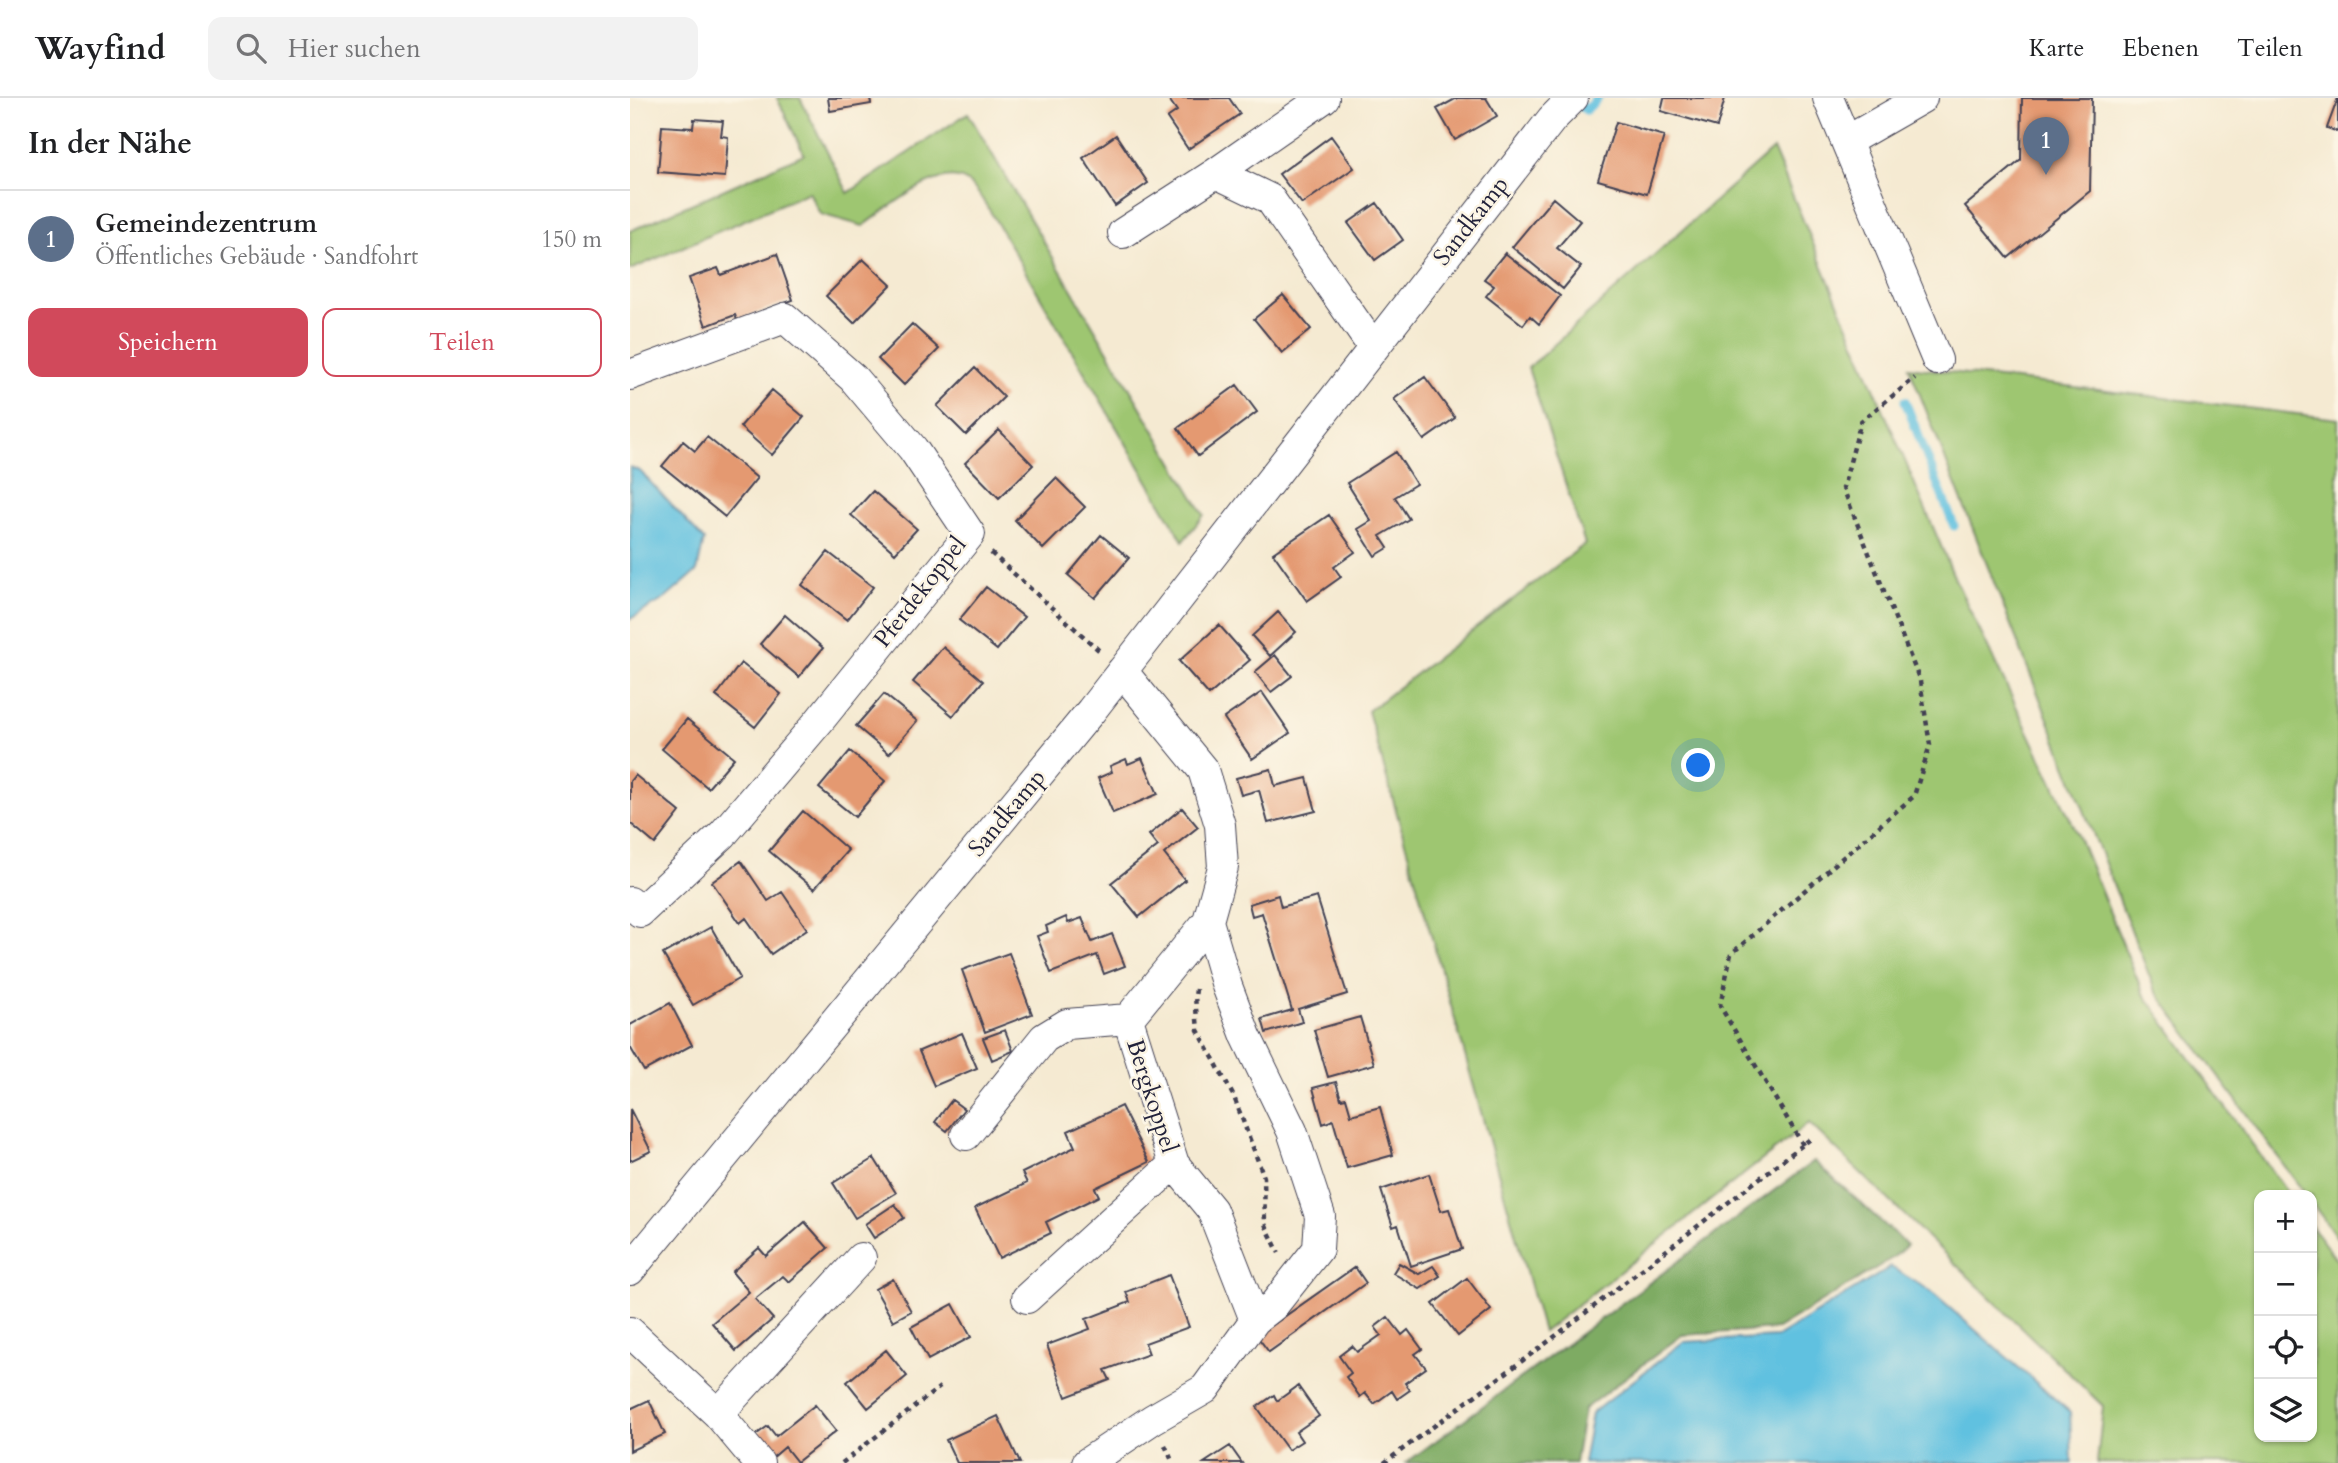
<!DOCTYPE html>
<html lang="de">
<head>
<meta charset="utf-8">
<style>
  body { margin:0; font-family:Cardo,serif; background:#f2f2f2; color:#202124 }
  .controls { position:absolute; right:21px; bottom:21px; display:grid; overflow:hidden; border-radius:14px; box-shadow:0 2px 5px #0004 }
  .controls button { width:63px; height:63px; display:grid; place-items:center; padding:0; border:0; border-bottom:2px solid #e0e0e0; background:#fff; color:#202124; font:35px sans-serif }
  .you { position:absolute; left:1069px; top:668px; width:24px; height:24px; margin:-18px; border:5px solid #fff; border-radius:50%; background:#1a73e8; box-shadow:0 0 0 10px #1a73e833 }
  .badge { display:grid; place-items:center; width:46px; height:46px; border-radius:50%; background:#d1495b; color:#fff; font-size:23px; font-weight:700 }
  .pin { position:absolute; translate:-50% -58px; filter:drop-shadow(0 2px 4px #0008) }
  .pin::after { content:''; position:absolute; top:37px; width:24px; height:21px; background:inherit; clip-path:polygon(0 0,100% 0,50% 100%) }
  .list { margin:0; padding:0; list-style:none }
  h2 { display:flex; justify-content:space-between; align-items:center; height:91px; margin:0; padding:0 28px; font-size:30px }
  h2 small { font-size:23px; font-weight:400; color:#757577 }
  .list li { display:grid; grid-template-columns:46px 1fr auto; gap:21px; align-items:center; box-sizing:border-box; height:98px; padding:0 28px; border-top:2px solid #e0e0e0 }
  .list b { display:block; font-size:26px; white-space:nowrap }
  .list p { margin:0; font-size:23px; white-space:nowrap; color:#757577 }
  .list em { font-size:23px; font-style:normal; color:#757577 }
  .actions { display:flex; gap:14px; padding:21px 28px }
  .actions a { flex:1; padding:16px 0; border:2px solid #d1495b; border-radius:14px; text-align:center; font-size:24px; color:#d1495b }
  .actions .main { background:#d1495b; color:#fff }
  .icon { flex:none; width:38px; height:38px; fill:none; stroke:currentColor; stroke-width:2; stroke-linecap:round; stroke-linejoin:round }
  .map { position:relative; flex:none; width:1708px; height:1365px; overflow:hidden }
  header { display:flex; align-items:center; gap:42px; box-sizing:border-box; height:98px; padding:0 35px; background:#fff; border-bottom:2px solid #e0e0e0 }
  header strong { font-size:33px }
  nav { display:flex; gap:38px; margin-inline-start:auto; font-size:24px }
  .search { width:490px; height:63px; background:#f2f2f2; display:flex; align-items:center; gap:18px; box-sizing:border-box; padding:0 24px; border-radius:14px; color:#757577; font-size:26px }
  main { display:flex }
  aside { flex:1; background:#fff }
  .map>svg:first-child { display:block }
</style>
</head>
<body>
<header>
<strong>Wayfind</strong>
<div class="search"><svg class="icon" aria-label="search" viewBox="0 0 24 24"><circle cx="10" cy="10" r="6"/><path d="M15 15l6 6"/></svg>Hier suchen</div>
<nav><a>Karte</a><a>Ebenen</a><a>Teilen</a></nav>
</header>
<main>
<aside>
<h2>In der Nähe<small></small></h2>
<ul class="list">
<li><span class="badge" style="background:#5c6f8a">1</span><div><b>Gemeindezentrum</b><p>Öffentliches Gebäude · Sandfohrt</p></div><em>150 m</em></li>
</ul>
<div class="actions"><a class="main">Speichern</a><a>Teilen</a></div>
</aside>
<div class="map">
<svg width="1708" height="1365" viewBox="0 0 1708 1365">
  <rect width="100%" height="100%" fill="#fcf5e5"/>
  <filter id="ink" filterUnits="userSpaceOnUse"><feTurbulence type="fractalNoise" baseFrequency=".0143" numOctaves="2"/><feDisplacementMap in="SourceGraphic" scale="14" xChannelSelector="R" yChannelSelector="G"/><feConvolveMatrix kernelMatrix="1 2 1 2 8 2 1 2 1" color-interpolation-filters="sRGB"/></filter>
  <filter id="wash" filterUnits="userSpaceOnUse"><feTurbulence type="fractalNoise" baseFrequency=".00686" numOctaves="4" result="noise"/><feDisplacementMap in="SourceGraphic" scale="28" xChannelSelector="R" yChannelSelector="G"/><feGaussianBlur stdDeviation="1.57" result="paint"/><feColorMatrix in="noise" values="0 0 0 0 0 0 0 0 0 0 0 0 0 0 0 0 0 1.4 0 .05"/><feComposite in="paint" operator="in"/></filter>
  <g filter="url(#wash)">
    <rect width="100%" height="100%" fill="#f5ead2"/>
    <path fill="#9ec671" stroke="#607456" stroke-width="2" d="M147 0H170L218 95 338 15 574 417 553 443 360 113C354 105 348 92 340 86 312 61 257 112 233 128L190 116 179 94 0 172V133L174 56Z
      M1143 51 1325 481 1447 735 1513 895 1659 1097H1629V1339H1682V1129L1708 1164V1365H1467L1473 1308 1179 1025 913 1234 738 613 955 446 898 270Z
      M1279 269 1708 321V1141L1682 1105V1097H1676L1525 892Z"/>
    <path fill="#7eab63" stroke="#50664f" stroke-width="2" d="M1184 1063 1277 1147 1264 1159 1147 1231 1052 1237 954 1311 945 1365H776Z"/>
    <path fill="#61c1e0" stroke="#42728e" stroke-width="2" d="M0 369 10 373 74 442 67 473 36 500 0 521Z
      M1261 1169 1299 1192 1440 1314 1442 1365H953L962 1315 1053 1244 1147 1239Z"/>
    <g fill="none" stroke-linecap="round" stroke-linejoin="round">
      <path stroke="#61c1e0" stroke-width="9" d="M947 6 956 12 968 0
        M1275 303 1324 428"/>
    </g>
    <g id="blocks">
      <path fill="#e49971" d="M198 0H240L241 6 200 13Z
        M538 0H599L610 16 558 51 537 20 547 13Z
        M827 0H856L867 18 825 42 807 11Z
        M1034 0H1095L1087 29 1031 13Z
        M1392 0H1462L1460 93 1378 160 1335 108 1391 62Z
        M1708 0V34L1697 30Z
        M64 21 93 23 91 38 98 39 95 79 28 74 32 28 63 30Z
        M986 24 1034 38 1017 96 968 82Z
        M486 37 518 85 485 108 453 60Z
        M701 38 724 70 672 106 649 76Z
        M923 100 950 123 927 150 951 169 933 191 882 149Z
        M747 105 773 142 745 162 718 125Z
        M875 155 930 198 909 226 900 218 893 227 856 198 864 188 854 181Z
        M147 156 163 202 107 222 105 217 76 228 59 180 88 170 91 177Z
        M233 161 261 187 224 225 196 198Z
        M653 197 681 231 652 255 624 221Z
        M282 226 309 251 274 287 248 261Z
        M345 270 374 299 336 337 307 308Z
        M795 279 825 320 794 342 764 301Z
        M607 287 627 314 568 358 548 330Z
        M142 292 174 319 142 357 110 329Z
        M369 332 403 367 369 400 335 365Z
        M77 339 127 380 95 419 32 368 53 343 65 353Z
        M766 354 786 386 765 399 779 421 750 438 758 450 745 458 728 431 741 423 717 385Z
        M426 380 455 409 413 451 385 422Z
        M243 393 287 431 265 455 221 417Z
        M699 417 725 454 704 469 711 479 677 503 643 455Z
        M471 437 499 460 465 500 438 477Z
        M198 454 243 489 217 522 172 487Z
        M356 489 394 519 367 552 329 522Z
        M648 514 666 534 640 558 622 538Z
        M155 517 193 550 169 579 130 546Z
        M589 527 620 562 579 597 549 563Z
        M313 549 353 583 323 618 283 584Z
        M645 557 662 578 641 594 625 574Z
        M111 565 151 596 125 629 86 598Z
        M632 594 660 635 622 661 594 620Z
        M254 596 287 623 259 656 226 628Z
        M57 621 104 660 78 690 32 651Z
        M220 653 255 683 225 719 189 690Z
        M512 660 528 696 483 715 468 680 482 674 480 668 496 661 498 666Z
        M641 671 645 688 677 680 686 713 638 725 629 692 611 697 606 680Z
        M5 677 50 714 25 746 0 725V683Z
        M552 710 568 729 534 756 555 782 509 819 481 785 528 748 519 737Z
        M173 713 218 752 184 791 139 753Z
        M111 763 138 803 152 794 177 831 141 856 116 820 110 825 82 784Z
        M648 797 651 809 687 799 717 896 668 911 672 924 636 935 632 921 662 912 632 815 622 818 619 806Z
        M436 819 438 825 452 820 462 844 482 836 495 868 474 876 467 857 421 875 407 838 418 834 416 828Z
        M81 829 110 880 63 907 33 856Z
        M379 855 402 916 355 934 332 872Z
        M40 905 62 947 14 973 0 949V927Z
        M730 919 744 966 698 979 684 932Z
        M375 932 383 953 362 962 353 940Z
        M332 935 347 970 304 988 289 953Z
        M706 984 711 1001 716 1000 721 1017 750 1009 763 1057 717 1070 703 1022 693 1026 683 990Z
        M322 1002 334 1011 317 1033 305 1024Z
        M491 1008 519 1064 465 1090 469 1098 416 1124 421 1135 369 1160 345 1110 397 1085 392 1075 445 1049 438 1033Z
        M0 1011 21 1053 0 1063Z
        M244 1060 266 1095 225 1120 203 1085Z
        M799 1076 811 1113 819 1111 832 1151 781 1168 768 1127 763 1129 751 1092Z
        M265 1106 274 1120 244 1140 235 1126Z
        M175 1124 198 1150 159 1184 153 1178 125 1201 143 1221 106 1253 82 1225 119 1194 102 1174 129 1150 136 1158Z
        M769 1165 789 1176 803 1168 810 1178 790 1191 763 1175Z
        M725 1169 736 1185 639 1254 627 1238Z
        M539 1177 559 1229 515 1245 519 1256 475 1272 480 1282 436 1299 417 1247 460 1231 456 1221 500 1204 496 1194Z
        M837 1180 861 1212 828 1238 803 1206Z
        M263 1181 281 1213 263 1223 245 1191Z
        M323 1206 341 1239 298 1262 281 1229Z
        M758 1219 772 1237 778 1232 792 1251 785 1256 796 1270 775 1285 780 1292 767 1301 762 1293 744 1306 735 1295 730 1299 716 1279 721 1275 709 1258 722 1248 727 1254 751 1237 745 1229Z
        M256 1252 277 1278 238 1310 217 1284Z
        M668 1288 689 1318 666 1334 672 1343 658 1352 627 1309 644 1297 647 1303Z
        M19 1302 35 1336 0 1353V1311Z
        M185 1307 206 1333 167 1364 155 1349 141 1361 123 1339 138 1328 146 1338Z
        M368 1318 390 1365H327L316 1342Z
        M600 1348 612 1365H574Z"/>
    </g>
  </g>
  <g filter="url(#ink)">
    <use href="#blocks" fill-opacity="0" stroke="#424052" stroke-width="2"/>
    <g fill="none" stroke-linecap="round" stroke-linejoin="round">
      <defs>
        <path id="minor" d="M1198 0 1307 262
          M1217 43 1292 0
          M586 75 694 0
          M493 135 586 75 640 101 743 249
          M0 277 155 220 223 280 283 351 340 436 189 623 93 736 10 814 0 804
          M578 823 498 921 544 1066 582 1112 625 1222
          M336 1037 414 940 437 926 498 921
          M0 1172 461 613 922 21 943 0
          M397 1200 544 1066
          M0 1234 88 1316 129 1365
          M88 1316 231 1160
          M457 1365 523 1321 575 1291 625 1222 643 1208 688 1151 690 1118 662 1033 616 938 597 888 578 823 593 769 590 727 573 672 492 573"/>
      </defs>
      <use href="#minor" stroke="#424052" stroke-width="32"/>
      <path stroke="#424052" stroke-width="4.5" stroke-dasharray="5 5" stroke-linecap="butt" d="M361 455 472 555
        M566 891 565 899 568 932 604 999 634 1079 635 1126 649 1155
        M1173 1047 1090 908 1101 856 1284 698 1300 647 1290 583 1213 390 1231 323 1285 280
        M535 1347 543 1365
        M212 1365 310 1289
        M754 1365 919 1243 1183 1039"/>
      <use href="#minor" stroke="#fff" stroke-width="30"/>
    </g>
  </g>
  <g text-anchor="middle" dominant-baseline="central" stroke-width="5" stroke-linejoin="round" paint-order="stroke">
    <g font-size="24" fill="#22223b" stroke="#fcf5e5">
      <text transform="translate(841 123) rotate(-52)">Sandkamp</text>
      <text transform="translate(290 494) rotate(-52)">Pferdekoppel</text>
      <text transform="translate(377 715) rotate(-50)">Sandkamp</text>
      <text transform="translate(522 998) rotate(72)">Bergkoppel</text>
    </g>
  </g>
</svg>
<div class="controls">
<button>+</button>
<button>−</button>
<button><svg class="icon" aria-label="locate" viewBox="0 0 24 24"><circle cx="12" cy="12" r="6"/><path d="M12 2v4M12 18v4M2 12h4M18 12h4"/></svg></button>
<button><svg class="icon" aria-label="layers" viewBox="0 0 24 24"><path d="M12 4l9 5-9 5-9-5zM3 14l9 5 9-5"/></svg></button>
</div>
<div class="you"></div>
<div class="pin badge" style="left:1416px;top:77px;background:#5c6f8a">1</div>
</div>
</main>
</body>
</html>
